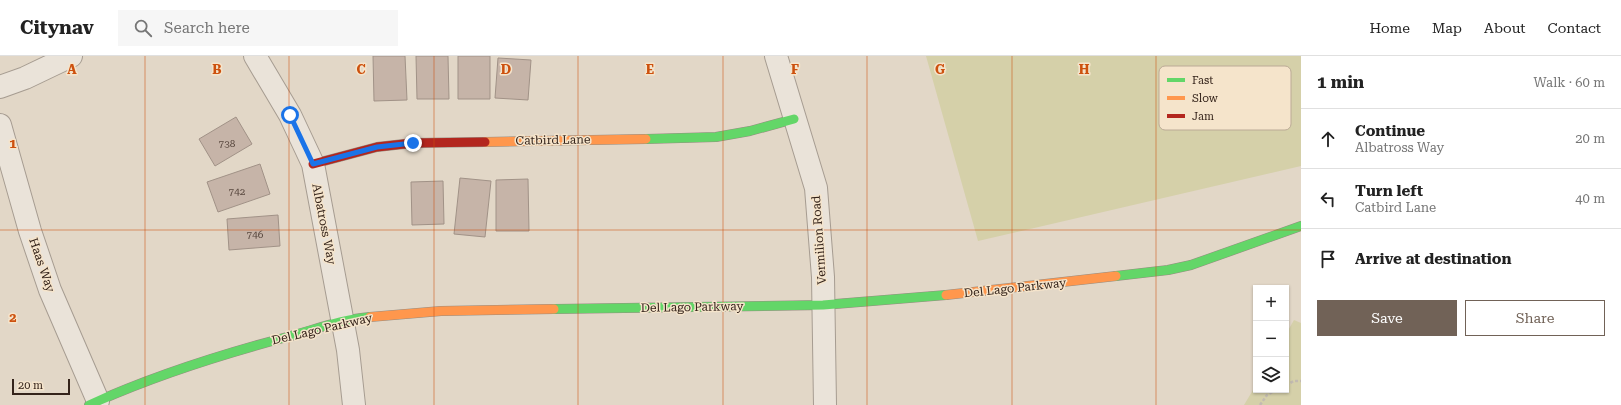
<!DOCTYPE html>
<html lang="en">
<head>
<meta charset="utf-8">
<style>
  body { margin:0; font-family:"Roboto Serif",serif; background:#f6f6f6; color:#222 }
  .controls { position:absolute; right:12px; bottom:12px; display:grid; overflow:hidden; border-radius:0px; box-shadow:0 1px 3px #0004 }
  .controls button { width:36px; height:36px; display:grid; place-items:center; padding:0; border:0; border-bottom:1px solid #e0e0e0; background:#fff; color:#222; font:20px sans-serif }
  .scale { position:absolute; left:12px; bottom:10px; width:58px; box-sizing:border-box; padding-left:4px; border:2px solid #34231a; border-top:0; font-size:11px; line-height:14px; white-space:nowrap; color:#34231a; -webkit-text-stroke:3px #f5e4cb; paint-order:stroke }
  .stop { position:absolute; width:12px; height:12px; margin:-9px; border:3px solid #1a73e8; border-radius:50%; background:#fff }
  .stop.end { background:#1a73e8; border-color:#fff; box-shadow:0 1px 4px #0008 }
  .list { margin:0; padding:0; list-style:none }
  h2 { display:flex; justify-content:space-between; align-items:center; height:52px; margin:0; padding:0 16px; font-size:17px }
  h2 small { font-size:13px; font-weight:400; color:#767676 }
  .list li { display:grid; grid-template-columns:26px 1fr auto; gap:12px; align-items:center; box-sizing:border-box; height:60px; padding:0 16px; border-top:1px solid #e0e0e0 }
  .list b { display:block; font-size:15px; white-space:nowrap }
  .list p { margin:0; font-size:13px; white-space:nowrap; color:#767676 }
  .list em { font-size:13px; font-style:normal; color:#767676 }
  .actions { display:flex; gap:8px; padding:12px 16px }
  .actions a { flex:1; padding:9px 0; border:1px solid #716257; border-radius:0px; text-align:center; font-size:14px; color:#716257 }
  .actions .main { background:#716257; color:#fff }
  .icon { flex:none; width:22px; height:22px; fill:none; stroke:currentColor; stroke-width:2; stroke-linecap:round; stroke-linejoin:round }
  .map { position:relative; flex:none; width:1301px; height:349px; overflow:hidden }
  header { display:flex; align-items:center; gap:24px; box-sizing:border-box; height:56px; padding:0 20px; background:#fff; border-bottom:1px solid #e0e0e0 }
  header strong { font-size:19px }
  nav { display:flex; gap:22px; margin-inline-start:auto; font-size:14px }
  .search { width:280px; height:36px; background:#f6f6f6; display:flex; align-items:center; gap:10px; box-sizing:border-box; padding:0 14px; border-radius:0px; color:#767676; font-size:15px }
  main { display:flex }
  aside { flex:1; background:#fff }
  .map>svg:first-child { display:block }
</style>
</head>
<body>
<header>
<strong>Citynav</strong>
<div class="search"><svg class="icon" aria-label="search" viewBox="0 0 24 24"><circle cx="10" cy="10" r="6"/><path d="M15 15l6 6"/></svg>Search here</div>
<nav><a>Home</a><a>Map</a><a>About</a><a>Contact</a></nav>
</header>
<main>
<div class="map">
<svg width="1301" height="349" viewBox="0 0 1301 349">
  <rect width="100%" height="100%" fill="#e2d7c7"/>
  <path fill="#d5d0a9" d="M926 0H1301V110L978 185Z
    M1294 264 1301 267V349H1244L1256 329V334H1286V278Z"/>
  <path fill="#c6b4a8" stroke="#a19287" d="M373 0H405L407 44 374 45Z
    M416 0H448L449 43H417Z
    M458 0H490V43H458Z
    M498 2 531 4 528 44 495 42Z
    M236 61 252 88 215 110 199 83Z
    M260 108 270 138 218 156 207 126Z
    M460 122 491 125 485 181 454 178Z
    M528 123 529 175H496V124Z
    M443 125 444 168 412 169 411 126Z
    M278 159 280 190 229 194 227 163Z"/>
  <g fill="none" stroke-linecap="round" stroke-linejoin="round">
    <defs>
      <path id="street" d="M255 0 290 59 313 108 348 294 354 349
        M776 0 816 132 823 221 825 349
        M0 31 25 22 71 0
        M0 69 30 175 50 234 98 345"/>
      <path id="fast" d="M646 83 716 81 750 75 794 63
        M1116 220 1168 214 1191 209 1301 170
        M554 253 823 249 946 239
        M89 349C153 320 219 299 287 281 314 274 342 263 370 261"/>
      <path id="slow" d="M485 86 646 83
        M946 239 1116 220
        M370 261 441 255 554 253"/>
      <path id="jam" d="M313 108 377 91 413 87 485 86"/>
    </defs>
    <use href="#street" stroke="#a69c91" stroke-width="24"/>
    <use href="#fast" stroke="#968c81" stroke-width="10"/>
    <use href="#slow" stroke="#968c81" stroke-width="10"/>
    <use href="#jam" stroke="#968c81" stroke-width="10"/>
    <path stroke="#c2bab1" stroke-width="2.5" stroke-dasharray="3 2" stroke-linecap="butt" d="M1286 329 1294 325H1301
      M1260 349 1267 339 1276 334"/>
    <use href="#street" stroke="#eae3d9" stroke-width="22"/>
    <use href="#fast" stroke="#63d668" stroke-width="9"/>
    <use href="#slow" stroke="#ff974d" stroke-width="9"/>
    <use href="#jam" stroke="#b3261e" stroke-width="9"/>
  </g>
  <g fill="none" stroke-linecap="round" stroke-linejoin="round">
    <path stroke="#1a73e8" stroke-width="5" d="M290 59 313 108 377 91 413 87"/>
  </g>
  <path fill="none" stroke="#cd510e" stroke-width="1" stroke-opacity="0.55" d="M145 0V349M289 0V349M434 0V349M578 0V349M723 0V349M867 0V349M1012 0V349M1156 0V349M0 174H1301"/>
  <g text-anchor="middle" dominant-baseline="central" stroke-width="3" stroke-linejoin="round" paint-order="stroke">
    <g font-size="10" fill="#58473e">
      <text x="227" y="87">738</text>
      <text x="237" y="135">742</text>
      <text x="255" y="178">746</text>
    </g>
    <g font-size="12" fill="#34231a" stroke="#f5e4cb">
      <text transform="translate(553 84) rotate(-1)">Catbird Lane</text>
      <text transform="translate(324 168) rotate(79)">Albatross Way</text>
      <text transform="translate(819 184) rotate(-94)">Vermilion Road</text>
      <text transform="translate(42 209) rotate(71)">Haas Way</text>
      <text transform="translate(1015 232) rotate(-6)">Del Lago Parkway</text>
      <text transform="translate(692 251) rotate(-1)">Del Lago Parkway</text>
      <text transform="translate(322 273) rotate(-13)">Del Lago Parkway</text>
    </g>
  </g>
  <rect x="1159" y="10" width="132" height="64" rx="6" fill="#f5e4cb" stroke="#bbaa96" stroke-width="1"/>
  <rect x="1167" y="22" width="18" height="4" fill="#63d668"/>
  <rect x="1167" y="40" width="18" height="4" fill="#ff974d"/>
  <rect x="1167" y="58" width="18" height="4" fill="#b3261e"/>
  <g font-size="11" fill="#34231a">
    <text x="1192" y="28">Fast</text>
    <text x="1192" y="46">Slow</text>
    <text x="1192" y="64">Jam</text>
  </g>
  <g font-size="13" text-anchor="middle" font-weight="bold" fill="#cd510e" stroke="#f5e4cb" stroke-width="3" stroke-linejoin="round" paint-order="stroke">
    <text x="72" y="18">A</text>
    <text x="217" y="18">B</text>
    <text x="361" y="18">C</text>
    <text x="506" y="18">D</text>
    <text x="650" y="18">E</text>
    <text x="795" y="18">F</text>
    <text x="940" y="18">G</text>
    <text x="1084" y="18">H</text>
    <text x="13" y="92">1</text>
    <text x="13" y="266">2</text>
  </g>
</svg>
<div class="controls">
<button>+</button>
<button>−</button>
<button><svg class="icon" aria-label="layers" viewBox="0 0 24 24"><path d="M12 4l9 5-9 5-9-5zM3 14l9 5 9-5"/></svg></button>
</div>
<div class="scale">20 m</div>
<div class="stop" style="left:290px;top:59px"></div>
<div class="stop end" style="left:413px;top:87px"></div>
</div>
<aside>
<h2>1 min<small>Walk · 60 m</small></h2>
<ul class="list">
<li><svg class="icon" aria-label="ahead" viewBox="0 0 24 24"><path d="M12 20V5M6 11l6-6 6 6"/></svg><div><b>Continue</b><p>Albatross Way</p></div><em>20 m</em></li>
<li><svg class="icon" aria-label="left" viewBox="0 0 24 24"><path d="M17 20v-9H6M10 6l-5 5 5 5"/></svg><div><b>Turn left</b><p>Catbird Lane</p></div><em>40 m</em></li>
<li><svg class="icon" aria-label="arrive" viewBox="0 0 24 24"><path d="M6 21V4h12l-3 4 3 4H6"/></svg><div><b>Arrive at destination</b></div></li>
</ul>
<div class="actions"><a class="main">Save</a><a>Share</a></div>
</aside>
</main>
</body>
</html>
